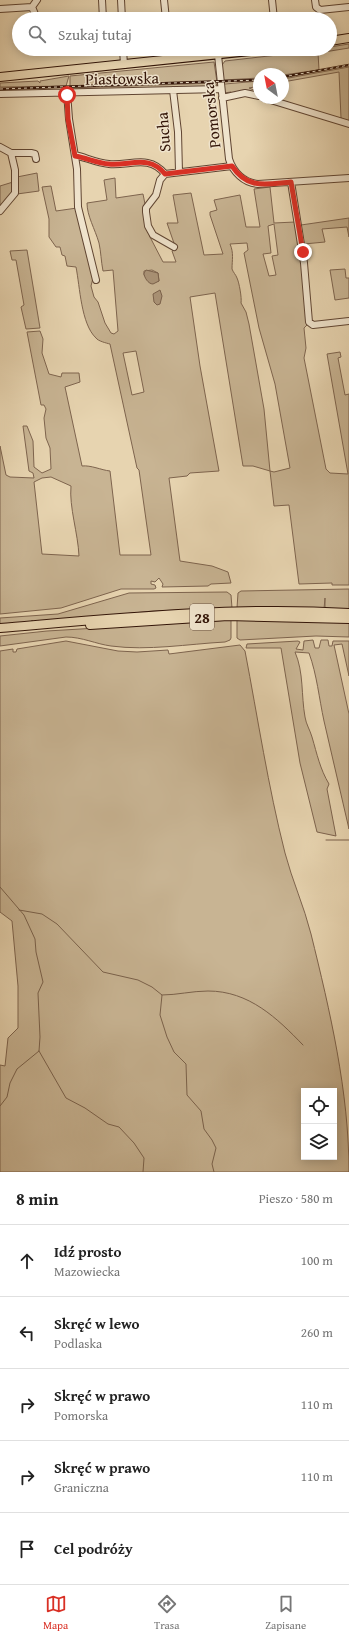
<!DOCTYPE html>
<html lang="pl">
<head>
<meta charset="utf-8">
<style>
  body { margin:0; font-family:"Gentium Book Plus",serif; background:#f2f2f2; color:#222 }
  .controls { position:absolute; right:12px; bottom:12px; display:grid; overflow:hidden; border-radius:0px; box-shadow:0 2px 10px #0003 }
  .controls button { width:36px; height:36px; display:grid; place-items:center; padding:0; border:0; border-bottom:1px solid #e0e0e0; background:#fff; color:#222; font:20px sans-serif }
  .compass { position:absolute; left:253px; top:68px; width:36px; height:36px; border-radius:50%; background:#fff; box-shadow:0 2px 10px #0003; rotate:328deg }
  .stop { position:absolute; width:12px; height:12px; margin:-9px; border:3px solid #d93025; border-radius:50%; background:#fff }
  .stop.end { background:#d93025; border-color:#fff; box-shadow:0 1px 4px #0008 }
  .list { margin:0; padding:0; list-style:none }
  h2 { display:flex; justify-content:space-between; align-items:center; height:52px; margin:0; padding:0 16px; font-size:17px }
  h2 small { font-size:13px; font-weight:400; color:#767676 }
  .list li { display:grid; grid-template-columns:26px 1fr auto; gap:12px; align-items:center; box-sizing:border-box; height:72px; padding:0 16px; border-top:1px solid #e0e0e0 }
  .list b { display:block; font-size:15px; white-space:nowrap }
  .list p { margin:0; font-size:13px; white-space:nowrap; color:#767676 }
  .list em { font-size:13px; font-style:normal; color:#767676 }
  .icon { flex:none; width:22px; height:22px; fill:none; stroke:currentColor; stroke-width:2; stroke-linecap:round; stroke-linejoin:round }
  .map { position:relative; flex:none; width:349px; height:1172px; overflow:hidden }
  .search { position:absolute; background:#fff; box-shadow:0 2px 10px #0003; left:12px; right:12px; top:12px; height:44px; display:flex; align-items:center; gap:10px; box-sizing:border-box; padding:0 14px; border-radius:22px; color:#767676; font-size:15px }
  .sheet { height:412px; background:#fff }
  nav { display:flex; justify-content:space-around; align-items:center; box-sizing:border-box; height:56px; border-top:1px solid #e0e0e0; background:#fff; font-size:11px; color:#767676 }
  nav a { display:grid; justify-items:center; gap:2px }
  nav .on { color:#d93025 }
  .map>svg:first-child { display:block }
</style>
</head>
<body>
<div class="map">
<svg width="349" height="1172" viewBox="0 0 349 1172">
  <rect width="100%" height="100%" fill="#e7d4b0"/>
  <filter id="stains"><feTurbulence type="fractalNoise" baseFrequency=".005" numOctaves="4"/><feColorMatrix values="0 0 0 0 .2 0 0 0 0 .09 0 0 0 0 .02 0 0 0 .5 -.17"/></filter>
  <radialGradient id="worn" r=".72"><stop offset=".6" stop-color="#630" stop-opacity="0"/><stop offset="1" stop-color="#630" stop-opacity=".3"/></radialGradient>
  <path fill="#c8b493" stroke="#7e644e" fill-rule="evenodd" d="M349 44V48L318 53 319 70 283 75 259 74V78L223 80 222 65 225 61 286 54H304L319 49H330V47Z
    M214 62 217 82 70 86V76Z
    M349 67V122L341 118 339 72 283 82V79Z
    M69 76 66 86 0 87V83L38 81 40 83V81Z
    M259 81V86L249 88 259 92V95L232 96 231 92 224 93 223 85 225 84Z
    M218 83 214 87 68 90V88Z
    M37 173 39 191 17 194V177Z
    M115 178 116 198 143 194 145 204 143 210 150 237 163 262H176L172 251 176 249 167 223H178L173 195 191 193 204 255 223 254 210 215V212L217 210 214 200 240 195 246 227H260L254 189 270 187 274 223 295 222 304 273 309 323 304 328 306 348 304 358 326 469 330 473 348 474 327 354 340 352 341 357 338 358 345 395 349 394V585H332V583L299 584 289 505 274 506 270 471 253 466H243L215 293 190 297 200 366 219 471 190 473 187 476 169 478 180 561 212 566 228 572 231 583 211 584 208 586 162 587 163 584 159 578 155 582 151 581V584L155 585 156 588 154 589H121L61 608 0 614V446L6 475 10 477 34 478 33 473 29 471 23 426H27L33 441 34 467 42 473 51 469 50 448 46 438 44 418 46 409 44 405H41L27 332 40 331 43 339 42 353 49 374 61 377 62 373H79L80 382 65 387 82 466C91 465 101 470 110 471L120 555H151L139 470 137 468 110 344C106 343 98 341 96 338 81 324 80 287 76 267L67 266 65 256 62 255 60 247H56L49 237V219L42 187 51 186 56 211 77 208 93 278 91 286 94 297 98 302 105 323 111 333 114 334 118 331 113 270 103 271C101 261 101 252 99 243 95 229 87 216 87 203L107 200 104 180ZM274 224 278 255 272 256 276 275 269 276 263 254 271 253 268 226ZM247 243 248 250 244 253 259 328 275 384 290 468 274 472 270 471 264 409 249 324 246 312 241 303C242 298 239 282 237 278 236 275 233 272 232 269 232 260 234 253 230 244ZM152 270 158 273 159 281 150 283 144 275V271ZM136 351 144 392 132 395 123 353ZM51 477 71 486C69 507 78 533 79 556L42 554 34 482 42 478Z
    M13 182 14 192 0 208V186Z
    M349 218V237L347 227 322 229 325 242 304 244 301 225Z
    M27 250 40 328 26 329 21 307 24 305 16 260H12L10 251Z
    M345 269 346 278H349V298L335 300 330 270Z
    M349 589V610L325 609V598L324 609 237 608 238 593 241 591Z
    M227 592 231 595 232 608 153 611 33 623 32 620V623L0 626V618L58 614 129 593Z
    M237 619 349 622V637L316 636 240 640 237 638Z
    M231 620V638L230 640 225 642C188 644 148 651 111 646 96 644 82 637 66 637L0 646V636L47 631Z
    M313 640 315 648H319L321 640H328L329 646H332L333 641H349V676L342 644 334 645 349 714V829C341 793 332 757 324 721 319 698 317 675 309 653L295 652C304 673 301 695 305 717 306 724 310 730 312 737 317 754 320 769 329 784L327 789 336 836 317 832 300 763 281 648H246L247 644 298 641 300 642 296 649 303 650 304 641Z
    M66 641 118 651 137 652 168 650 169 654 240 645 245 651C258 719 268 786 285 853 292 880 304 906 311 934 330 1011 349 1092 349 1172H0V1065L5 1066 8 1038 18 1028V986L12 921 0 912V651L13 649V652H16L17 649ZM304 1091H334V1157H304Z"/>
  <path fill="#aa9377" stroke="#7a614b" d="M146 270 158 273 159 281 153 284C148 284 144 277 144 273Z
    M160 290 162 296 160 304 157 305 154 302 153 294Z"/>
  <g fill="none" stroke-linecap="round" stroke-linejoin="round">
    <path stroke="#7a614b" stroke-width="1" d="M326 840H349
      M0 887 24 915 35 939 36 952 43 982 38 993 40 1037 39 1051 17 1069 10 1083 7 1097 0 1106
      M19 910 42 914 57 924 103 972 138 980 152 987 162 995 160 1015 167 1037 174 1052 186 1064 187 1095 201 1111 204 1129 212 1140 216 1148 212 1164 214 1172
      M162 995C177 995 192 991 208 991 249 991 277 1018 303 1045
      M39 1051 66 1098 85 1108 108 1124 119 1127 134 1143 144 1158 143 1172"/>
    <defs>
      <path id="minor" d="M37 0 32 7 37 19
        M102 0 103 19
        M121 0 122 19
        M164 0 166 19
        M272 0 274 19
        M315 0 316 7 320 10 349 7
        M0 9 32 7
        M123 49 124 65
        M170 49 171 60
        M218 55 229 159C233 172 244 183 258 184L349 178
        M173 90 178 132 179 172
        M67 92 69 119 77 169 78 207 96 280
        M0 94 221 89
        M222 98 245 93 259 96
        M264 98 349 124
        M0 147 11 153 15 170V193L0 211
        M11 153H31L35 154 36 159
        M75 155C87 158 97 163 109 164 130 166 149 154 165 174
        M165 174 160 180 156 195 146 208V212L148 226 153 235 174 247
        M165 174 232 166
        M291 182 304 263 309 322 313 325 349 321"/>
      <path id="major" d="M330 41 349 38
        M0 77 269 49
        M90 625 228 616 349 619
        M0 628C117 618 232 606 349 613"/>
    </defs>
    <use href="#minor" stroke="#604532" stroke-width="8"/>
    <use href="#major" stroke="#331508" stroke-width="10"/>
    <use href="#minor" stroke="#efe3cc" stroke-width="6"/>
    <use href="#major" stroke="#e7d4b0" stroke-width="8"/>
    <defs>
      <path id="rail" d="M283 77 349 65
        M0 89 259 80"/>
    </defs>
    <use href="#rail" stroke="#331508" stroke-width="2.5"/>
    <use href="#rail" stroke="#efe3cc" stroke-width="1" stroke-dasharray="3" stroke-linecap="butt"/>
  </g>
  <g fill="none" stroke-linecap="round" stroke-linejoin="round">
    <path stroke="#d93025" stroke-width="5" d="M67 95 68 119 75 156C87 158 97 163 109 164 130 166 149 154 165 174L232 166C248 190 266 184 291 182L303 252"/>
  </g>
  <g text-anchor="middle" dominant-baseline="central" stroke-width="3" stroke-linejoin="round" paint-order="stroke">
    <rect fill="#efe3cc" stroke="#6b5343" stroke-width="1" x="190" y="604" width="24" height="26" rx="3"/>
    <g font-size="15" font-weight="bold" fill="#331508">
      <text x="202" y="617">28</text>
    </g>
    <g font-size="16" fill="#331508" stroke="#efe3cc">
      <text transform="translate(122 78) rotate(-1)">Piastowska</text>
      <text transform="translate(211 115) rotate(-96)">Pomorska</text>
      <text transform="translate(163 132) rotate(-94)">Sucha</text>
    </g>
  </g>
  <rect width="100%" height="100%" filter="url(#stains)"/>
  <rect width="100%" height="100%" fill="url(#worn)"/>
</svg>
<div class="controls">
<button><svg class="icon" aria-label="locate" viewBox="0 0 24 24"><circle cx="12" cy="12" r="6"/><path d="M12 2v4M12 18v4M2 12h4M18 12h4"/></svg></button>
<button><svg class="icon" aria-label="layers" viewBox="0 0 24 24"><path d="M12 4l9 5-9 5-9-5zM3 14l9 5 9-5"/></svg></button>
</div>
<svg class="compass" viewBox="-18 -18 36 36"><path d="M0-13l5 13h-10z" fill="#e53935"/><path d="M0 13l5-13h-10z" fill="#767676"/></svg>
<div class="stop" style="left:67px;top:95px"></div>
<div class="stop end" style="left:303px;top:252px"></div>
<div class="search"><svg class="icon" aria-label="search" viewBox="0 0 24 24"><circle cx="10" cy="10" r="6"/><path d="M15 15l6 6"/></svg>Szukaj tutaj</div>
</div>
<section class="sheet">
<h2>8 min<small>Pieszo · 580 m</small></h2>
<ul class="list">
<li><svg class="icon" aria-label="ahead" viewBox="0 0 24 24"><path d="M12 20V5M6 11l6-6 6 6"/></svg><div><b>Idź prosto</b><p>Mazowiecka</p></div><em>100 m</em></li>
<li><svg class="icon" aria-label="left" viewBox="0 0 24 24"><path d="M17 20v-9H6M10 6l-5 5 5 5"/></svg><div><b>Skręć w lewo</b><p>Podlaska</p></div><em>260 m</em></li>
<li><svg class="icon" aria-label="right" viewBox="0 0 24 24"><path d="M7 20v-9h11M14 6l5 5-5 5"/></svg><div><b>Skręć w prawo</b><p>Pomorska</p></div><em>110 m</em></li>
<li><svg class="icon" aria-label="right" viewBox="0 0 24 24"><path d="M7 20v-9h11M14 6l5 5-5 5"/></svg><div><b>Skręć w prawo</b><p>Graniczna</p></div><em>110 m</em></li>
<li><svg class="icon" aria-label="arrive" viewBox="0 0 24 24"><path d="M6 21V4h12l-3 4 3 4H6"/></svg><div><b>Cel podróży</b></div></li>
</ul>
</section>
<nav>
<a class="on"><svg class="icon" aria-label="map" viewBox="0 0 24 24"><path d="M3 6l6-2 6 2 6-2v14l-6 2-6-2-6 2zM9 4v14M15 6v14"/></svg>Mapa</a>
<a><svg class="icon" aria-label="directions" viewBox="0 0 24 24"><path d="M12 3l9 9-9 9-9-9zM9 14v-3h6M13 9l2 2-2 2"/></svg>Trasa</a>
<a><svg class="icon" aria-label="saved" viewBox="0 0 24 24"><path d="M7 4h10v16l-5-4-5 4z"/></svg>Zapisane</a>
</nav>
</body>
</html>
